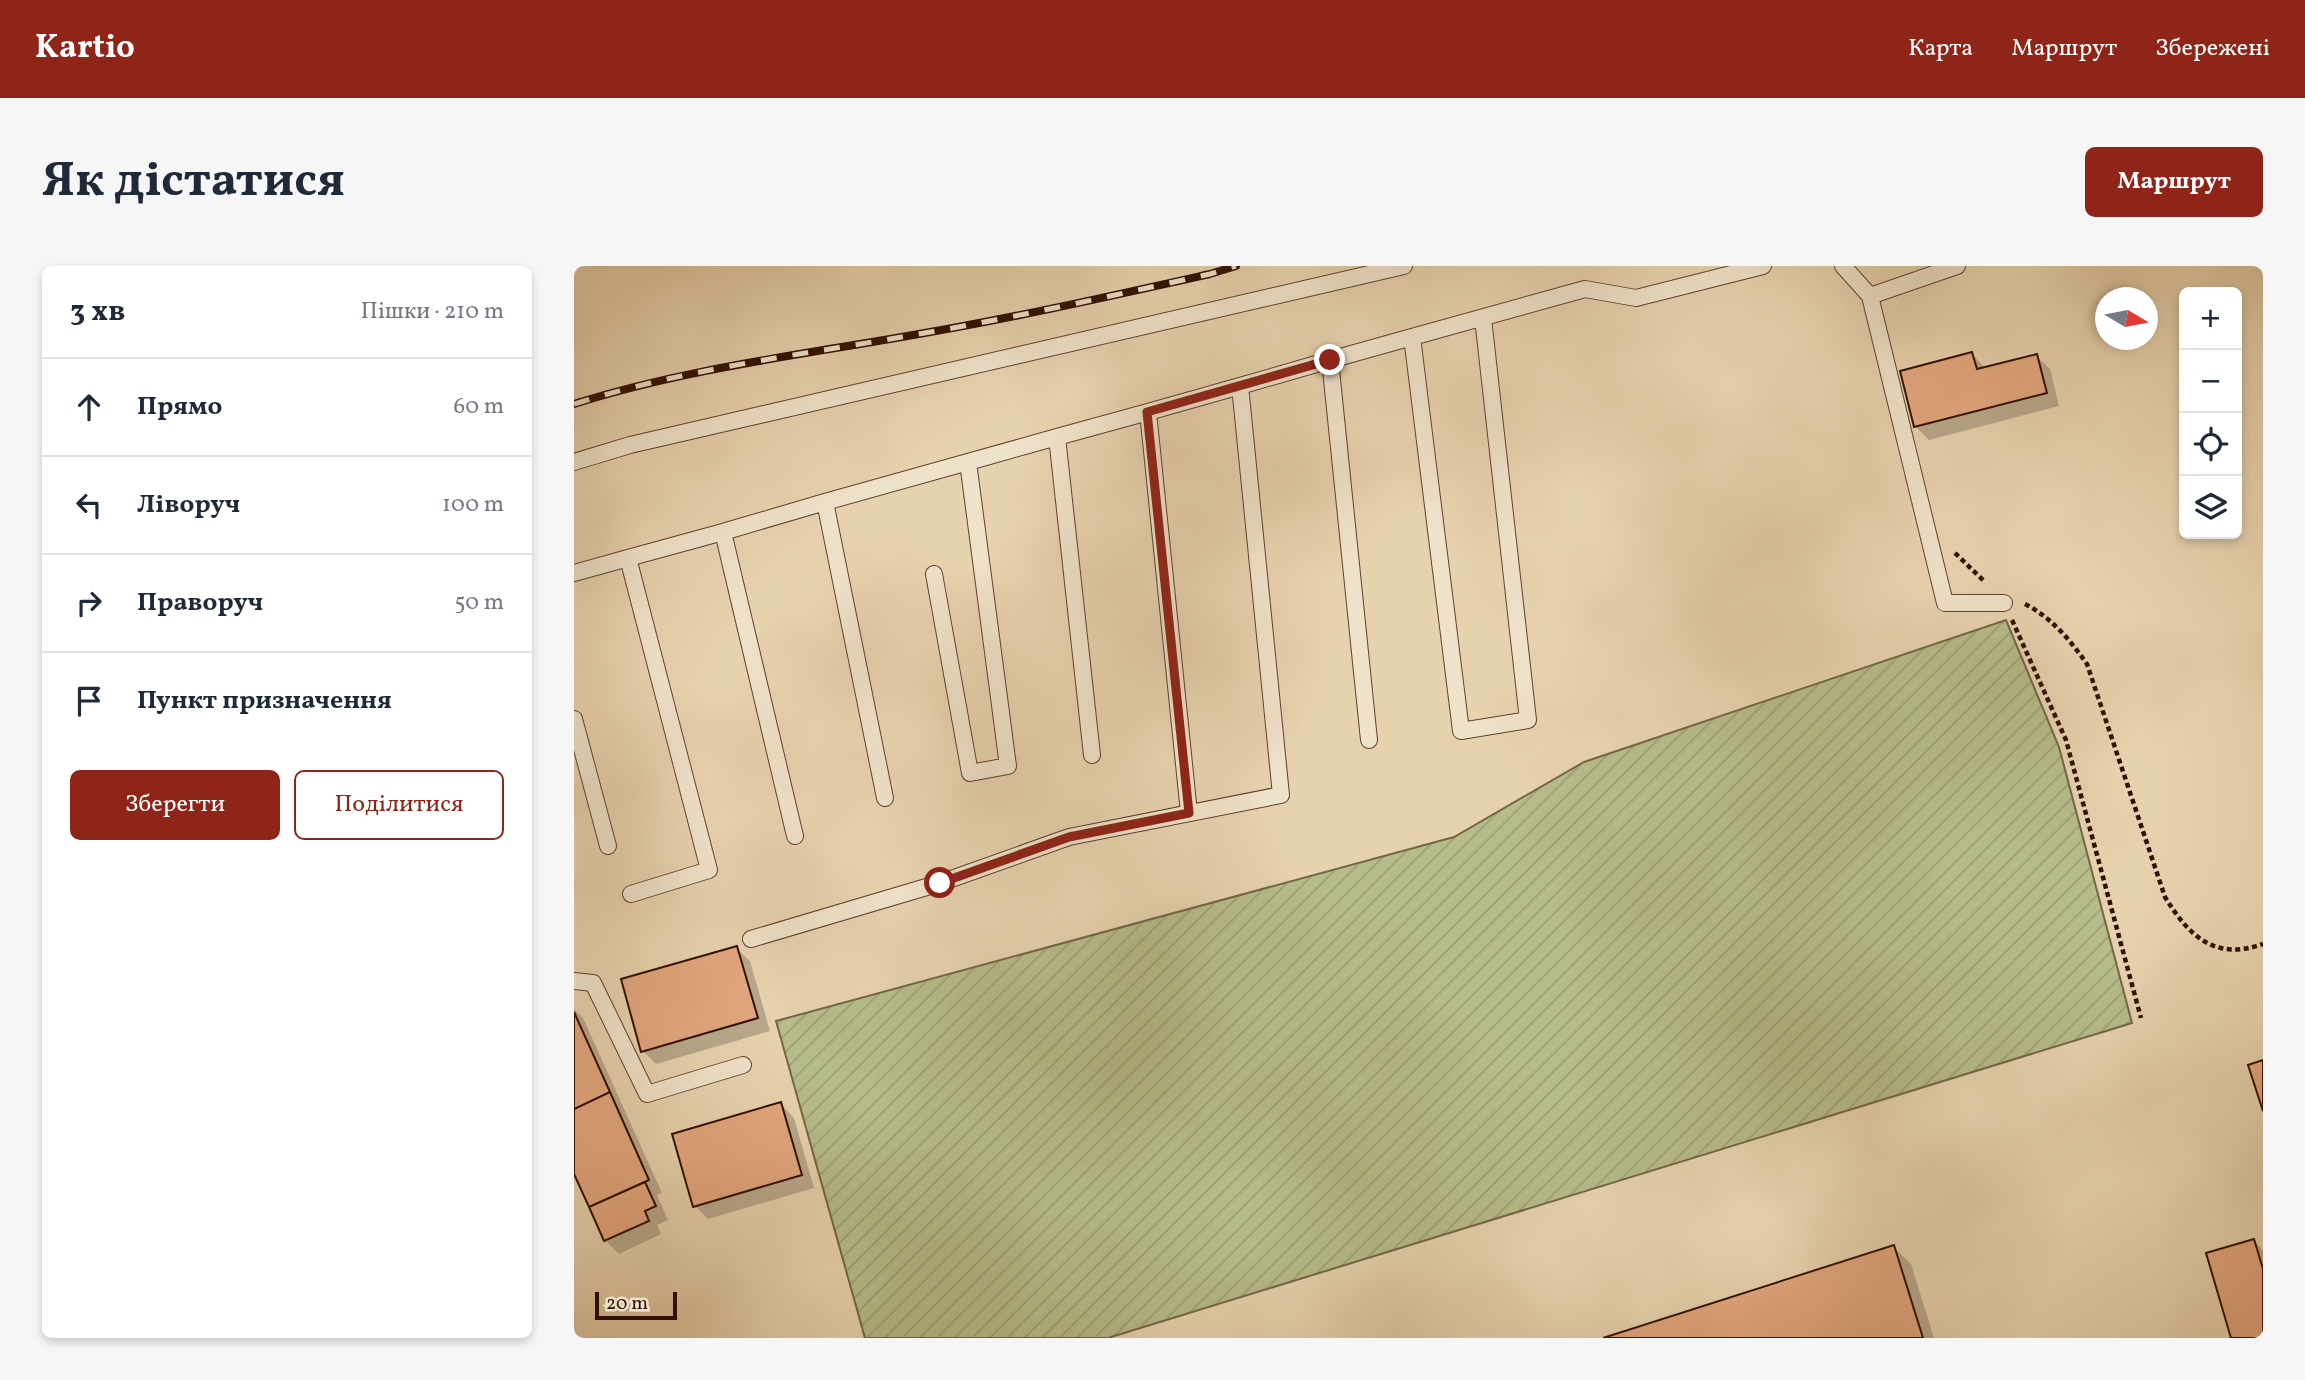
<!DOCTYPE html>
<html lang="uk">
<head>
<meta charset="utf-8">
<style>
  body { margin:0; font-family:Vollkorn,serif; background:#f6f6f7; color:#1f2937 }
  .controls { position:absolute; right:21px; top:21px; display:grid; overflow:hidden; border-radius:10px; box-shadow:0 4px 10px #0003 }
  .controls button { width:63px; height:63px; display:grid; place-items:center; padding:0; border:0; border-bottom:2px solid #e0e1e3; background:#fff; color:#1f2937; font:35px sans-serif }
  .compass { position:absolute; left:1521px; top:21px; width:63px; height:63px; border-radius:50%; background:#fff; box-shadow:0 4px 10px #0003; rotate:100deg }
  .scale { position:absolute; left:21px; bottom:18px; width:82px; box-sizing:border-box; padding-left:7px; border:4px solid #321004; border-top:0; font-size:19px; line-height:24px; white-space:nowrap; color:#321004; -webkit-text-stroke:5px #efe2ca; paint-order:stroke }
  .stop { position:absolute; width:21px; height:21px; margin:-16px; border:5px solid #8f2418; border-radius:50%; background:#fff }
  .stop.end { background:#8f2418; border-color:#fff; box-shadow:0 2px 7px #0008 }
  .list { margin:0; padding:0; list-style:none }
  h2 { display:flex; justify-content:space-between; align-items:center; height:91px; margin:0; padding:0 28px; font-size:30px }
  h2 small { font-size:23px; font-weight:400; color:#747a83 }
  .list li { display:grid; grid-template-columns:46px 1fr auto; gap:21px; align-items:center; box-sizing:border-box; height:98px; padding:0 28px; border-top:2px solid #e0e1e3 }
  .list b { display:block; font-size:26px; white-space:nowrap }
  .list em { font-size:23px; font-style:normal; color:#747a83 }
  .actions { display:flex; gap:14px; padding:21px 28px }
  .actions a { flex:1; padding:16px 0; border:2px solid #8f2418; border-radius:10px; text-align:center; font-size:24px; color:#8f2418 }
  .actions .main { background:#8f2418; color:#fff }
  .icon { flex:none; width:38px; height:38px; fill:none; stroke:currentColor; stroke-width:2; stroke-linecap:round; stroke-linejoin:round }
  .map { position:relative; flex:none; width:1689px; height:1072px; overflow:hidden; border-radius:10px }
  header { display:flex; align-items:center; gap:42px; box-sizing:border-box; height:98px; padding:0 35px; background:#8f2418; color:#fff }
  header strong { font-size:33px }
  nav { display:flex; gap:38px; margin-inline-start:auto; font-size:24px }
  .intro { display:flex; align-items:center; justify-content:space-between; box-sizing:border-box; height:168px; padding:0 42px }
  h1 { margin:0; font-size:49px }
  .button { padding:18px 32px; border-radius:10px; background:#8f2418; color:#fff; font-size:24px; font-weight:700 }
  main { display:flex; gap:42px; padding:0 42px }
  aside { flex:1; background:#fff; border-radius:10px; box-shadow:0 4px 10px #0003 }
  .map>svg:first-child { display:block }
</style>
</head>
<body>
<header>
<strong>Kartio</strong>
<nav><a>Карта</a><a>Маршрут</a><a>Збережені</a></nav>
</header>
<div class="intro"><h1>Як дістатися</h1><a class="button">Маршрут</a></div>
<main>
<aside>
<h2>3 хв<small>Пішки · 210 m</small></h2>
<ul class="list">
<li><svg class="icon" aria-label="ahead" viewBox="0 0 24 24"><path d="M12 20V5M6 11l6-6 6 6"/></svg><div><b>Прямо</b></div><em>60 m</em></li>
<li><svg class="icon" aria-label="left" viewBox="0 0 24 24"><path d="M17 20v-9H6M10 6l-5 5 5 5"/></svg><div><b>Ліворуч</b></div><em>100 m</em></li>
<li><svg class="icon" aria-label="right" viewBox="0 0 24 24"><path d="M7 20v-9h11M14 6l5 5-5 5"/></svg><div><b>Праворуч</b></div><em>50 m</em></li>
<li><svg class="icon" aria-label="arrive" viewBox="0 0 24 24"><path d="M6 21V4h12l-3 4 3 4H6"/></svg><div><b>Пункт призначення</b></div></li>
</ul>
<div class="actions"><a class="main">Зберегти</a><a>Поділитися</a></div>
</aside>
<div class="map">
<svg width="1689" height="1072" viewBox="0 0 1689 1072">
  <defs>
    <pattern id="garden-furrows" width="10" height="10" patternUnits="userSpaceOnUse" patternTransform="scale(1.75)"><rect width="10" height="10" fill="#b6bc8a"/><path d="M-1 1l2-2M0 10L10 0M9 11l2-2" fill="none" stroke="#9da175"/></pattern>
  </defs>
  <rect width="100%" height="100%" fill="#e7d2ae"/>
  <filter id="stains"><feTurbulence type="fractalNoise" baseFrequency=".00286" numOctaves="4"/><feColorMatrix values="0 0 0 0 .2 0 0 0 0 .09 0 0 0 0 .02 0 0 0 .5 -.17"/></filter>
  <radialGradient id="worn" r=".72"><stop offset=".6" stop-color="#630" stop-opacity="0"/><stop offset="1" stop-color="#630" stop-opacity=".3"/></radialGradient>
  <path fill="url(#garden-furrows)" stroke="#746647" stroke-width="2" d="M1432 354 1485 481 1558 757 534 1072H291L202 755 880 571 1010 496Z"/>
  <path fill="#0003" d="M1398 88 1411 102 1462 90 1476 103 1485 140 1355 174 1342 161 1328 106Z
    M162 682 176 695 196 765 82 798 69 785Z
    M0 743 9 752 88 927 83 929 94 954 83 959 87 968 45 988 31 974 0 904Z
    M207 838 220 852 240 922 134 953 121 940Z
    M1680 975 1689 984V1072H1659Z
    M1319 981 1337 998 1360 1072H1035Z"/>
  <path fill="#e2a67e" stroke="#321004" stroke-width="2" d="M1398 86 1403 103 1463 88 1473 127 1340 161 1326 105Z
    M163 680 184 752 67 786 47 713Z
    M0 746 36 826 0 843Z
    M1689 794V845L1674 799Z
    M36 826 75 914 15 941 0 908V843Z
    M207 836 228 909 119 941 98 868Z
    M71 916 82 940 71 945 75 955 30 975 15 941Z
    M1680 973 1689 1003V1072H1657L1632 987Z
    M1320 979 1349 1072H1029Z"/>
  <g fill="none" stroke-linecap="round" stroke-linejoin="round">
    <defs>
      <path id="service" d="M1269 0 1296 30
        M1383 0 1296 30 1371 337H1430
        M838 71 1011 23 1062 32 1189 0
        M756 94 838 71 887 465 954 454 909 52
        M666 120 756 94 795 474
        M483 171 574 146 615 547
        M0 196 56 179 830 0
        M394 196 483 171 518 489
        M251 236 394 196 434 500 396 507 360 308
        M149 266 251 236 311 532
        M54 292 149 266 221 570
        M0 307 54 292 135 604 57 628
        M0 453 34 580
        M177 673 366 617 495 571 707 529 666 120 574 146
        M0 715 19 717 73 828 169 799"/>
    </defs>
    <use href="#service" stroke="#5f402e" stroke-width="18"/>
    <path stroke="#321004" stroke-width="4.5" stroke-dasharray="5 3.5" stroke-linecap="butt" d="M1381 287 1410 315
      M1451 338C1478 352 1496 374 1513 398L1591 631C1615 670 1640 695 1689 678
      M1438 354 1492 474 1567 752"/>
    <use href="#service" stroke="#efe2ca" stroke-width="16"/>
    <defs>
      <path id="rail" d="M0 138C110 103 226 89 339 69 439 52 537 30 636 8L662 0"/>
    </defs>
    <use href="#rail" stroke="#321004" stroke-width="8"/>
    <use href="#rail" stroke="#efe2ca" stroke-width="5" stroke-dasharray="16" stroke-linecap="butt"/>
  </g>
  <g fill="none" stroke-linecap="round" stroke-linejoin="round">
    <path stroke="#8f2418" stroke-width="9" d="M366 617 495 571 615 547 573 146 756 94"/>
  </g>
  <rect width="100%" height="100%" filter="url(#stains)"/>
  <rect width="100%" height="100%" fill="url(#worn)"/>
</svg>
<div class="controls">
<button>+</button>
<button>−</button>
<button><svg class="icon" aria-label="locate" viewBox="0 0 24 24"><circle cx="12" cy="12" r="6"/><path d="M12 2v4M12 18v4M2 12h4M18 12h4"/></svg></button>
<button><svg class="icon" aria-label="layers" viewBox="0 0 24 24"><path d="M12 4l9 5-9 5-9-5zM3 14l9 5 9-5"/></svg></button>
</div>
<svg class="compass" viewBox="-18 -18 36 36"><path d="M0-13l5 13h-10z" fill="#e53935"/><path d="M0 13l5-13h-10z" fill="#747a83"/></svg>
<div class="scale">20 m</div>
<div class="stop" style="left:366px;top:617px"></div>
<div class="stop end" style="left:756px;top:94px"></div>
</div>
</main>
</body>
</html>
